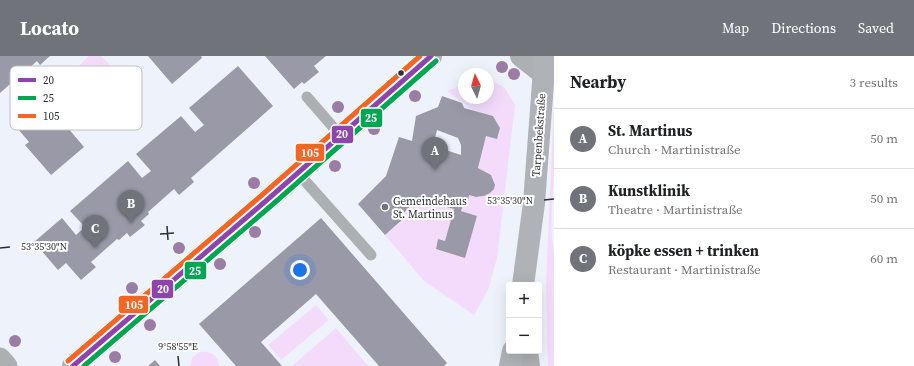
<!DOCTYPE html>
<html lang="en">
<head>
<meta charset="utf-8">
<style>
  body { margin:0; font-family:"Source Serif 4",serif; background:#f6f6f6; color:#202124 }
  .controls { position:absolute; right:12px; bottom:12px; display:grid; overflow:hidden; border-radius:4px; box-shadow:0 4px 16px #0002 }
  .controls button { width:36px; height:36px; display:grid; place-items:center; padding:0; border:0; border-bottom:1px solid #e0e0e0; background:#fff; color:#202124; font:20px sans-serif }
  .compass { position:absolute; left:458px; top:12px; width:36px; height:36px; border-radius:50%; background:#fff; box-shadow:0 4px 16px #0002; rotate:355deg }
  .you { position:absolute; left:300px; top:214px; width:14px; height:14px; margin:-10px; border:3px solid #fff; border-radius:50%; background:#1a73e8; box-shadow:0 0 0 6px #1a73e833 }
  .badge { display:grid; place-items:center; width:26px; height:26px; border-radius:50%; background:#70737a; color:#fff; font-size:13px; font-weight:700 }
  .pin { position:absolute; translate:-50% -33px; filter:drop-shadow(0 1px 2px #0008) }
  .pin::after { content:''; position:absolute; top:21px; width:14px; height:12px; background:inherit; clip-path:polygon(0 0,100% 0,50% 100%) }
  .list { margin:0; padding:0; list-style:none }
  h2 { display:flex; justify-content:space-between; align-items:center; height:52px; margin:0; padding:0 16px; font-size:17px }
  h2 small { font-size:13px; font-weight:400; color:#757577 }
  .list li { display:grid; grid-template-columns:26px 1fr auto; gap:12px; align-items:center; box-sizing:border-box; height:60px; padding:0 16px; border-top:1px solid #e0e0e0 }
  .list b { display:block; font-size:15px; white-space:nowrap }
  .list p { margin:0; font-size:13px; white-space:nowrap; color:#757577 }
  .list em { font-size:13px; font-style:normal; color:#757577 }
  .map { position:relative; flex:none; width:554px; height:310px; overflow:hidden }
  header { display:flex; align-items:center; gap:24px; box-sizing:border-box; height:56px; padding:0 20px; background:#70737a; color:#fff }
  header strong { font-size:19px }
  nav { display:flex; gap:22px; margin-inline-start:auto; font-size:14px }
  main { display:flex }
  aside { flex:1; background:#fff }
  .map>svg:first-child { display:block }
</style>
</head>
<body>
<header>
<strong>Locato</strong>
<nav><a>Map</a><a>Directions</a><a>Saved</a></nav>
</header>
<main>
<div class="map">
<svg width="554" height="310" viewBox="0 0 554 310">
  <rect width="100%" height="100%" fill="#eef2fa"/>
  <path fill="#f4dbfc" d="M89 0H101L138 35 139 41 138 48 118 73 112 72 73 20 74 14Z
    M488 23 504 31 515 49 497 202 488 234 474 259 424 225 385 179 403 164 400 161 417 143 454 153 445 185 438 183 436 193 465 201 477 160 461 155 465 144 468 145 469 139C485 144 500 137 491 119L478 112 486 80 497 82 500 72 493 60 473 54 447 35 464 29V42H488Z
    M554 43C554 67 554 92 554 117 553 144 549 170 554 197V310H548L546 228Z
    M316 249 329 264 281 304 268 289Z
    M336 272 368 310H292Z
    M200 296C210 295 218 299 219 310H190L192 302Z"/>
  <path fill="#9a99a7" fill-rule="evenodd" d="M0 0H50L40 9 37 5 26 15 29 18 22 25 18 21 0 37Z
    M148 0H201L202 2 172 28Z
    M265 0H326L314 10 319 16 304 28 302 26 294 33Z
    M238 10 273 50 191 122 194 126 179 139 174 133 148 156 149 158 141 165 145 169 130 181 127 177 119 184 117 183 91 206 96 211 81 224 66 207 58 214 34 186 62 162 76 179 85 171 70 155 128 105 142 122 151 115 136 98 181 60 195 76 204 69 189 52Z
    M45 37 61 55 57 59 84 91 51 119 25 89 29 86 12 66Z
    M442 40 462 47 464 52 493 60 500 72 497 83 486 80 478 112 491 119 495 129 494 133 490 137 484 140 476 141 469 139 468 145 465 144 461 155 477 160 465 202 436 193 438 183 445 185 454 153 417 143 400 161 403 163 385 179 358 148 386 120 399 81 412 85 416 60 438 51ZM437 74 458 82 461 89V99L433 90Z
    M321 162 447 307 444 310H379L316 238 261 286 282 310H236L199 268Z
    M155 304 160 310H148Z"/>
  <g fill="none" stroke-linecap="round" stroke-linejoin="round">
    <path stroke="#adb0b3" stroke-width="11" d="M307 41 340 79
      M298 117 371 199"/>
    <path stroke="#adb0b3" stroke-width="21" d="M0 302 7 310"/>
    <path stroke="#adb0b3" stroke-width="22" d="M521 0 544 18
      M73 310 267 144 431 0"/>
    <path stroke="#adafb3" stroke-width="22" d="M527 295 529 310"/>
    <path stroke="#afb2b7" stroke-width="22" d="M523 229 534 147 545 0
      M510 310 513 295"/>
    <defs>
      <path id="bus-1" d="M73 310 267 144 431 0"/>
      <path id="bus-2" d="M84 310 272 149 436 5"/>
      <path id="bus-3" d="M68 305 262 139 420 0"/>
    </defs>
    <use href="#bus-1" stroke="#fff" stroke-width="8"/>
    <use href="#bus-2" stroke="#fff" stroke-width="8"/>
    <use href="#bus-3" stroke="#fff" stroke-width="8"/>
    <use href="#bus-1" stroke="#8e44ad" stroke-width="5"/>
    <use href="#bus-2" stroke="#00a651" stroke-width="5"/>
    <use href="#bus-3" stroke="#f26522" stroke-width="5"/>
  </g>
  <g fill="#9a7ca4">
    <circle cx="502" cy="11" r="6"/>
    <circle cx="514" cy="18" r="6"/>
    <circle cx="415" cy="40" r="6"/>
    <circle cx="338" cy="51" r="6"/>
    <circle cx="374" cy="73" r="6"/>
    <circle cx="335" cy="110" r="6"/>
    <circle cx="254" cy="127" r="6"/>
    <circle cx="255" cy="176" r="6"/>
    <circle cx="179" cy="192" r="6"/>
    <circle cx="220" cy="208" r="6"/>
    <circle cx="132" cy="232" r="6"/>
    <circle cx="150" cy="269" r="6"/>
    <circle cx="15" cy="285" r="6"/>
    <circle cx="115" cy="301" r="6"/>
  </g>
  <path fill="none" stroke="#2c2e35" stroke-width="1.5" d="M544 144 554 143M167 170 168 184M160 178 174 177M0 192 10 191M178 300 179 310"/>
  <circle fill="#2c2e35" stroke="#fff" stroke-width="1.5" cx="401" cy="17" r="3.5"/>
  <circle fill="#70737a" stroke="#fff" stroke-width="1.5" cx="385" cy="151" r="4"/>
  <g text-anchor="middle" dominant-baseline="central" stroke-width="4" stroke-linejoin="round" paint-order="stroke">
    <g font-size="11" fill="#2c2e35" stroke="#fff">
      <text transform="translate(539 79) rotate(-86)">Tarpenbekstraße</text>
    </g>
    <g font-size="11" fill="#2c2e35" stroke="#fff" text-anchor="start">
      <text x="393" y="145">Gemeindehaus<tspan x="393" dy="13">St. Martinus</tspan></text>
    </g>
  </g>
  <rect x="10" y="10" width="132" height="64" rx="6" fill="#fff" stroke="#c0c0c2" stroke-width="1"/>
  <rect x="18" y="22" width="18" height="4" fill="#8e44ad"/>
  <rect x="18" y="40" width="18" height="4" fill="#00a651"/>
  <rect x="18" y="58" width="18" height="4" fill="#f26522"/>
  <g font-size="11" fill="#2c2e35">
    <text x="43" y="28">20</text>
    <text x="43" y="46">25</text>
    <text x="43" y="64">105</text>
  </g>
  <g font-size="10" text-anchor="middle" fill="#2c2e35" stroke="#fff" stroke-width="4" stroke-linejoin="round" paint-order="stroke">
    <text x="510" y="148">53°35'30"N</text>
    <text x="44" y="194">53°35'30"N</text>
    <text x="178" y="294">9°58'55"E</text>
  </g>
  <g stroke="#fff" stroke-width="1.5">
    <rect x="360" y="52" width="23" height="20" rx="4" fill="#00a651"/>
    <rect x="331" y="69" width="23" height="19" rx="4" fill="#8e44ad"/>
    <rect x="295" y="87" width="30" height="19" rx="4" fill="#f26522"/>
    <rect x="184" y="205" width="23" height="19" rx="4" fill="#00a651"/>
    <rect x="151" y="223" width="23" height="20" rx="4" fill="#8e44ad"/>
    <rect x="118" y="239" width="31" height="19" rx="4" fill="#f26522"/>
  </g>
  <g font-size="11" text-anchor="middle" font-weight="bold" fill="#fff">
    <text x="371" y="66">25</text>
    <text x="342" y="82">20</text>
    <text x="310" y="101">105</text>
    <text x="195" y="219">25</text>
    <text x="163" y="237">20</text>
    <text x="134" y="253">105</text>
  </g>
</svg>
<div class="controls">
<button>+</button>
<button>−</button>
</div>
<svg class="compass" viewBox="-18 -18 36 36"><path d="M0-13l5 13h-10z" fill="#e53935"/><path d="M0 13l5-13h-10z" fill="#757577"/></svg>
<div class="you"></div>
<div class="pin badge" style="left:435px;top:114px">A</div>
<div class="pin badge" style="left:131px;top:167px">B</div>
<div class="pin badge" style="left:95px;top:192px">C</div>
</div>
<aside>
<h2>Nearby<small>3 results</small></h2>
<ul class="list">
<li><span class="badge">A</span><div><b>St. Martinus</b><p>Church · Martinistraße</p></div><em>50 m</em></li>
<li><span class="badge">B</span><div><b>Kunstklinik</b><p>Theatre · Martinistraße</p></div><em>50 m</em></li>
<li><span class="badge">C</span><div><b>köpke essen + trinken</b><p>Restaurant · Martinistraße</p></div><em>60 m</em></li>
</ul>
</aside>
</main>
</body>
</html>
